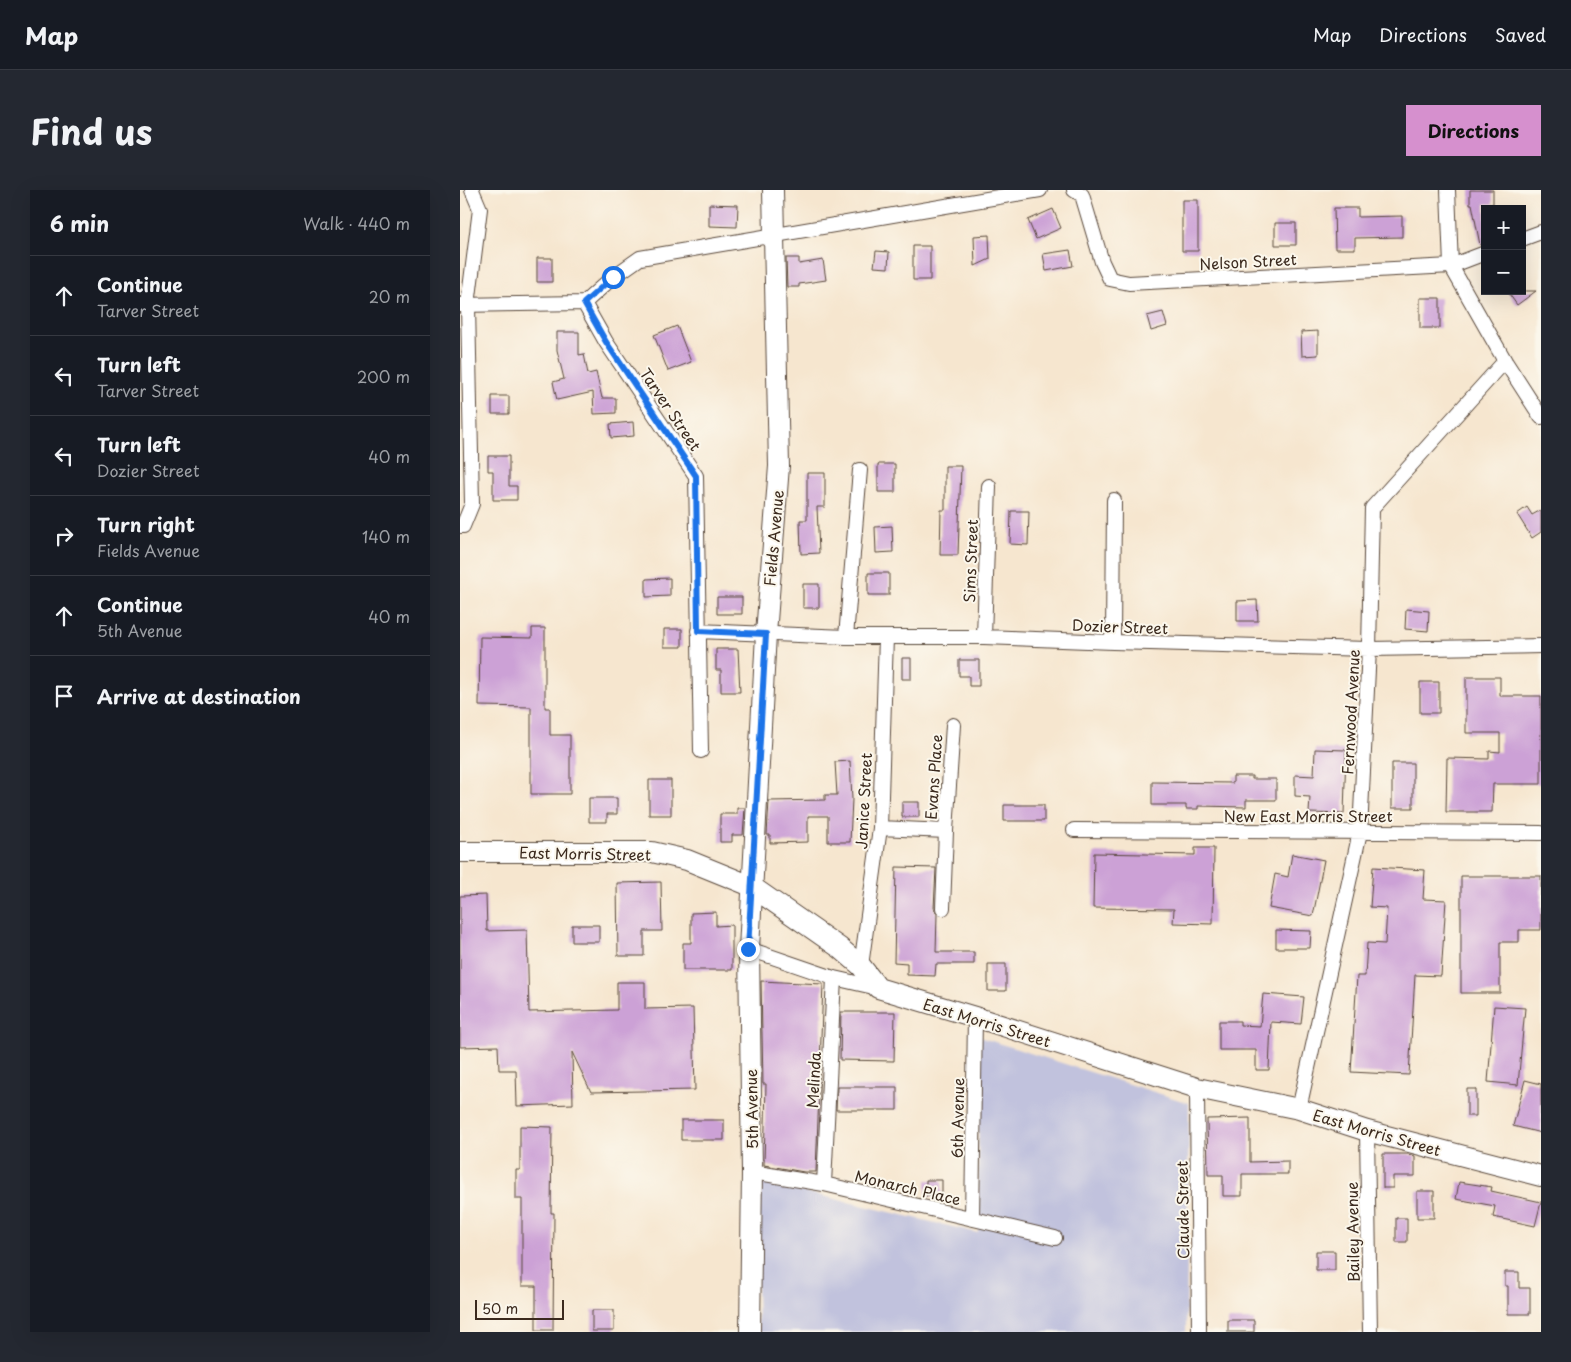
<!DOCTYPE html>
<html lang="en">
<head>
<meta charset="utf-8">
<style>
  body { margin:0; font-family:"Playpen Sans",sans-serif; background:#242831; color:#f1f3f6 }
  .controls { position:absolute; right:15px; top:15px; display:grid; overflow:hidden; border-radius:0px; box-shadow:0 5px 20px #0002 }
  .controls button { width:45px; height:45px; display:grid; place-items:center; padding:0; border:0; border-bottom:1px solid #363941; background:#171b24; color:#f1f3f6; font:25px sans-serif }
  .scale { position:absolute; left:15px; bottom:12px; width:89px; box-sizing:border-box; padding-left:5px; border:2px solid #3b2a1e; border-top:0; font-size:14px; line-height:18px; white-space:nowrap; color:#3b2a1e; -webkit-text-stroke:4px #fbf7ec; paint-order:stroke }
  .stop { position:absolute; width:15px; height:15px; margin:-11px; border:4px solid #1a73e8; border-radius:50%; background:#fff }
  .stop.end { background:#1a73e8; border-color:#fff; box-shadow:0 1px 5px #0008 }
  .list { margin:0; padding:0; list-style:none }
  h2 { display:flex; justify-content:space-between; align-items:center; height:65px; margin:0; padding:0 20px; font-size:21px }
  h2 small { font-size:16px; font-weight:400; color:#9ea1a6 }
  .list li { display:grid; grid-template-columns:32px 1fr auto; gap:15px; align-items:center; box-sizing:border-box; height:80px; padding:0 20px; border-top:1px solid #363941 }
  .list b { display:block; font-size:19px; white-space:nowrap }
  .list p { margin:0; font-size:16px; white-space:nowrap; color:#9ea1a6 }
  .list em { font-size:16px; font-style:normal; color:#9ea1a6 }
  .icon { flex:none; width:28px; height:28px; fill:none; stroke:currentColor; stroke-width:2; stroke-linecap:round; stroke-linejoin:round }
  .map { position:relative; flex:none; width:1081px; height:1142px; overflow:hidden; border-radius:0px }
  header { display:flex; align-items:center; gap:30px; box-sizing:border-box; height:70px; padding:0 25px; background:#171b24; border-bottom:1px solid #363941 }
  header strong { font-size:24px }
  nav { display:flex; gap:28px; margin-inline-start:auto; font-size:18px }
  .intro { display:flex; align-items:center; justify-content:space-between; box-sizing:border-box; height:120px; padding:0 30px }
  h1 { margin:0; font-size:35px }
  .button { padding:12px 22px; border-radius:0px; background:#d690ce; color:#111; font-size:18px; font-weight:700 }
  main { display:flex; gap:30px; padding:0 30px }
  aside { flex:1; background:#171b24; border-radius:0px; box-shadow:0 5px 20px #0002 }
  .map>svg:first-child { display:block }
</style>
</head>
<body>
<header>
<strong>Map</strong>
<nav><a>Map</a><a>Directions</a><a>Saved</a></nav>
</header>
<div class="intro"><h1>Find us</h1><a class="button">Directions</a></div>
<main>
<aside>
<h2>6 min<small>Walk · 440 m</small></h2>
<ul class="list">
<li><svg class="icon" aria-label="ahead" viewBox="0 0 24 24"><path d="M12 20V5M6 11l6-6 6 6"/></svg><div><b>Continue</b><p>Tarver Street</p></div><em>20 m</em></li>
<li><svg class="icon" aria-label="left" viewBox="0 0 24 24"><path d="M17 20v-9H6M10 6l-5 5 5 5"/></svg><div><b>Turn left</b><p>Tarver Street</p></div><em>200 m</em></li>
<li><svg class="icon" aria-label="left" viewBox="0 0 24 24"><path d="M17 20v-9H6M10 6l-5 5 5 5"/></svg><div><b>Turn left</b><p>Dozier Street</p></div><em>40 m</em></li>
<li><svg class="icon" aria-label="right" viewBox="0 0 24 24"><path d="M7 20v-9h11M14 6l5 5-5 5"/></svg><div><b>Turn right</b><p>Fields Avenue</p></div><em>140 m</em></li>
<li><svg class="icon" aria-label="ahead" viewBox="0 0 24 24"><path d="M12 20V5M6 11l6-6 6 6"/></svg><div><b>Continue</b><p>5th Avenue</p></div><em>40 m</em></li>
<li><svg class="icon" aria-label="arrive" viewBox="0 0 24 24"><path d="M6 21V4h12l-3 4 3 4H6"/></svg><div><b>Arrive at destination</b></div></li>
</ul>
</aside>
<div class="map">
<svg width="1081" height="1142" viewBox="0 0 1081 1142">
  <rect width="100%" height="100%" fill="#fbf7ec"/>
  <filter id="ink" filterUnits="userSpaceOnUse"><feTurbulence type="fractalNoise" baseFrequency=".02" numOctaves="2"/><feDisplacementMap in="SourceGraphic" scale="10" xChannelSelector="R" yChannelSelector="G"/><feConvolveMatrix kernelMatrix="1 2 1 2 8 2 1 2 1" color-interpolation-filters="sRGB"/></filter>
  <filter id="wash" filterUnits="userSpaceOnUse"><feTurbulence type="fractalNoise" baseFrequency=".0096" numOctaves="4" result="noise"/><feDisplacementMap in="SourceGraphic" scale="20" xChannelSelector="R" yChannelSelector="G"/><feGaussianBlur stdDeviation="1.12" result="paint"/><feColorMatrix in="noise" values="0 0 0 0 0 0 0 0 0 0 0 0 0 0 0 0 0 1.4 0 .05"/><feComposite in="paint" operator="in"/></filter>
  <g filter="url(#wash)">
    <rect width="100%" height="100%" fill="#f6e6cf"/>
    <path fill="#c1c2dd" d="M519 847 729 913 726 1142H298L295 990 518 1043Z"/>
    <g id="blocks">
      <path fill="#cca1d6" d="M1010 0H1033V14H1025V54L1020 55 1012 14H1010Z
        M722 10H738V61H722Z
        M249 14 278 15 277 37 249 36Z
        M874 18H898V27L942 26V47L895 48V59H875Z
        M593 19 601 38 576 49 568 30Z
        M815 33H836V55H815Z
        M529 45 530 69 515 76 514 46Z
        M453 56H470V90H453Z
        M610 60 613 76 586 81 583 64Z
        M416 61 429 62 428 78 414 77Z
        M77 68H92V92H77Z
        M326 68H339V74L363 70 366 90 339 94V97H327Z
        M1047 101H1076L1057 115Z
        M960 108H980V138H960Z
        M703 122 707 136 691 141 687 126Z
        M217 136 231 172 208 181 194 145Z
        M858 141V165L842 166 841 142Z
        M97 142H119V165L124 164 128 184 136 182 142 208H156V223L134 224 133 202 97 210 93 192 104 189 97 160Z
        M32 206H49V224H32Z
        M173 232 174 246 151 248 150 234Z
        M28 266H49V296H57V310H33V281H28Z
        M418 274H435V302H418Z
        M485 276H501L498 365H480L481 320H485Z
        M347 283H365V317H357L359 363 341 364 340 330H347Z
        M1067 317 1072 325 1081 320V342L1072 348 1057 324Z
        M551 321H569L568 355 550 354Z
        M432 336 433 362 416 363 415 337Z
        M408 383H429V405H408Z
        M210 388V406L186 407V389Z
        M343 394H359V418H343Z
        M257 407H282V424H257Z
        M797 410 798 431H777V411Z
        M946 419 969 421 968 441 945 439Z
        M72 438H85V518H90V545H110V604H71V517L19 516 20 447 72 448Z
        M204 439H222V457H204Z
        M256 459H278L280 502H261V480H256Z
        M442 468H451V489H442Z
        M499 470H519V496H509V486H499Z
        M1006 487H1040V506H1081V594H1033L1032 622H986L987 568 1029 569V561L1040 562V543H1006Z
        M960 492H979V523H960Z
        M855 559 886 560 884 624 849 623 850 607 835 606V585L854 586Z
        M390 571 392 609 390 652H368V626H348V652L310 653V645H307L309 611 365 610V605H377L375 572Z
        M932 573H953V618H932Z
        M773 586H792V589H816V610H786V617L738 616V619H726V615H692V592L773 593Z
        M189 590H211V625H189Z
        M129 608H157V624H147V632H129Z
        M442 612H459V627H442Z
        M544 615H584V631H544Z
        M277 618H285L283 645H272V652H260V624H277Z
        M735 658H754L753 734 713 733 714 719 633 718 634 663 735 665Z
        M832 664 864 670 853 726 809 718 815 684 828 687Z
        M436 677 476 678 474 718 477 724 476 762H514V774H476L475 786 447 785V773L434 772Z
        M913 677 965 680 963 709 986 710 981 786 955 785 949 885 891 882 897 786H905L907 753 925 754 927 718 910 717Z
        M1001 686H1081V740H1059V752H1040V803H1001Z
        M201 692 202 741H184V766H158L157 693Z
        M26 705 27 741 67 740 69 822 157 820V792H185V819L233 818 235 900 131 902 112 862 113 914 57 916 56 880H39L38 856 0 857V706Z
        M256 722V736L272 735V780H223V753H231V723Z
        M112 735H139V752H112Z
        M816 740 851 741 850 758H816Z
        M528 774H546V801H528Z
        M301 791 363 794 356 982H344L304 975 306 894H303Z
        M803 804 844 807 841 834 811 832 809 880H796V860H759V831H780V835L800 836Z
        M1034 816 1065 818 1058 895 1028 892Z
        M381 822H435L434 871 380 870Z
        M1065 890 1081 894V943L1053 936Z
        M377 897H437V920H376Z
        M1007 899H1016V926H1007Z
        M790 928V972L828 971V984H782V1006H763V985H748L747 929Z
        M221 930H264V950H221Z
        M60 936 92 937 91 1023H94L93 1140H76V1096H62V1009H56V980H60Z
        M923 964H948L955 966V986H933V998H923Z
        M466 990H482V1006H466Z
        M999 992 1032 997 1031 1001 1081 1012 1075 1036 1033 1027 1035 1016 996 1009Z
        M957 1001H974V1028H957Z
        M936 1028H947V1052H936Z
        M856 1061H875V1080H856Z
        M1045 1082H1059V1098H1070V1124H1048V1096H1045Z
        M132 1120H154V1141H132Z
        M768 1130H794V1142H768Z"/>
    </g>
  </g>
  <g filter="url(#ink)">
    <use href="#blocks" fill-opacity="0" stroke="#574639" stroke-width="1"/>
    <g fill="none" stroke-linecap="round" stroke-linejoin="round">
      <defs>
        <path id="street" d="M614 0 622 5 642 72 650 89 669 93 991 76 1025 63
          M988 0 991 76 1045 171 1081 227
          M1062 49 1081 42
          M0 115 124 113
          M0 336H3L12 314 8 115 20 19 12 0
          M238 441 386 447H524L653 452 909 459 1081 456
          M386 447 400 280
          M524 447 529 296
          M653 452 654 310
          M241 561 236 286 146 152 124 113 153 87 180 68 580 0
          M420 638 486 641
          M614 640 1081 643
          M483 718 486 641 493 535
          M289 759 374 788 418 798
          M401 776 420 638 426 447
          M737 898 739 1142
          M839 919 900 642 909 459 912 318 1045 171
          M907 941 910 1142
          M292 982 364 994 595 1048
          M364 994 374 788
          M512 1029 515 827"/>
        <path id="secondary" d="M0 662H192L227 670 291 696 380 758 401 776 418 798 515 827 737 898 839 919 907 941 1081 986
          M290 1142 292 982 289 759 306 444 319 276 313 0"/>
      </defs>
      <use href="#street" stroke="#574639" stroke-width="16"/>
      <use href="#secondary" stroke="#574639" stroke-width="22"/>
      <use href="#street" stroke="#fff" stroke-width="14"/>
      <use href="#secondary" stroke="#fff" stroke-width="20"/>
    </g>
  </g>
  <g fill="none" stroke-linecap="round" stroke-linejoin="round" filter="url(#ink)">
    <path stroke="#1a73e8" stroke-width="6" d="M153 87 124 113 146 152 236 286 238 441 306 444 288 759"/>
  </g>
  <g text-anchor="middle" dominant-baseline="central" stroke-width="4" stroke-linejoin="round" paint-order="stroke">
    <g font-size="15" fill="#3b2a1e" stroke="#fbf7ec">
      <text transform="translate(788 71) rotate(-3)">Nelson Street</text>
      <text transform="translate(211 219) rotate(56)">Tarver Street</text>
      <text transform="translate(313 348) rotate(-85)">Fields Avenue</text>
      <text transform="translate(510 371) rotate(-88)">Sims Street</text>
      <text transform="translate(660 436) rotate(2)">Dozier Street</text>
      <text transform="translate(890 522) rotate(-87)">Fernwood Avenue</text>
      <text transform="translate(473 587) rotate(-86)">Evans Place</text>
      <text transform="translate(403 611) rotate(-87)">Janice Street</text>
      <text x="848" y="625">New East Morris Street</text>
      <text transform="translate(125 663) rotate(1)">East Morris Street</text>
      <text transform="translate(527 832) rotate(17)">East Morris Street</text>
      <text transform="translate(353 890) rotate(-87)">Melinda</text>
      <text transform="translate(291 919) rotate(-91)">5th Avenue</text>
      <text transform="translate(497 928) rotate(-89)">6th Avenue</text>
      <text transform="translate(917 942) rotate(16)">East Morris Street</text>
      <text transform="translate(448 997) rotate(13)">Monarch Place</text>
      <text transform="translate(722 1020) rotate(-91)">Claude Street</text>
      <text transform="translate(892 1042) rotate(-91)">Bailey Avenue</text>
    </g>
  </g>
</svg>
<div class="controls">
<button>+</button>
<button>−</button>
</div>
<div class="scale">50 m</div>
<div class="stop" style="left:153px;top:87px"></div>
<div class="stop end" style="left:288px;top:759px"></div>
</div>
</main>
</body>
</html>
